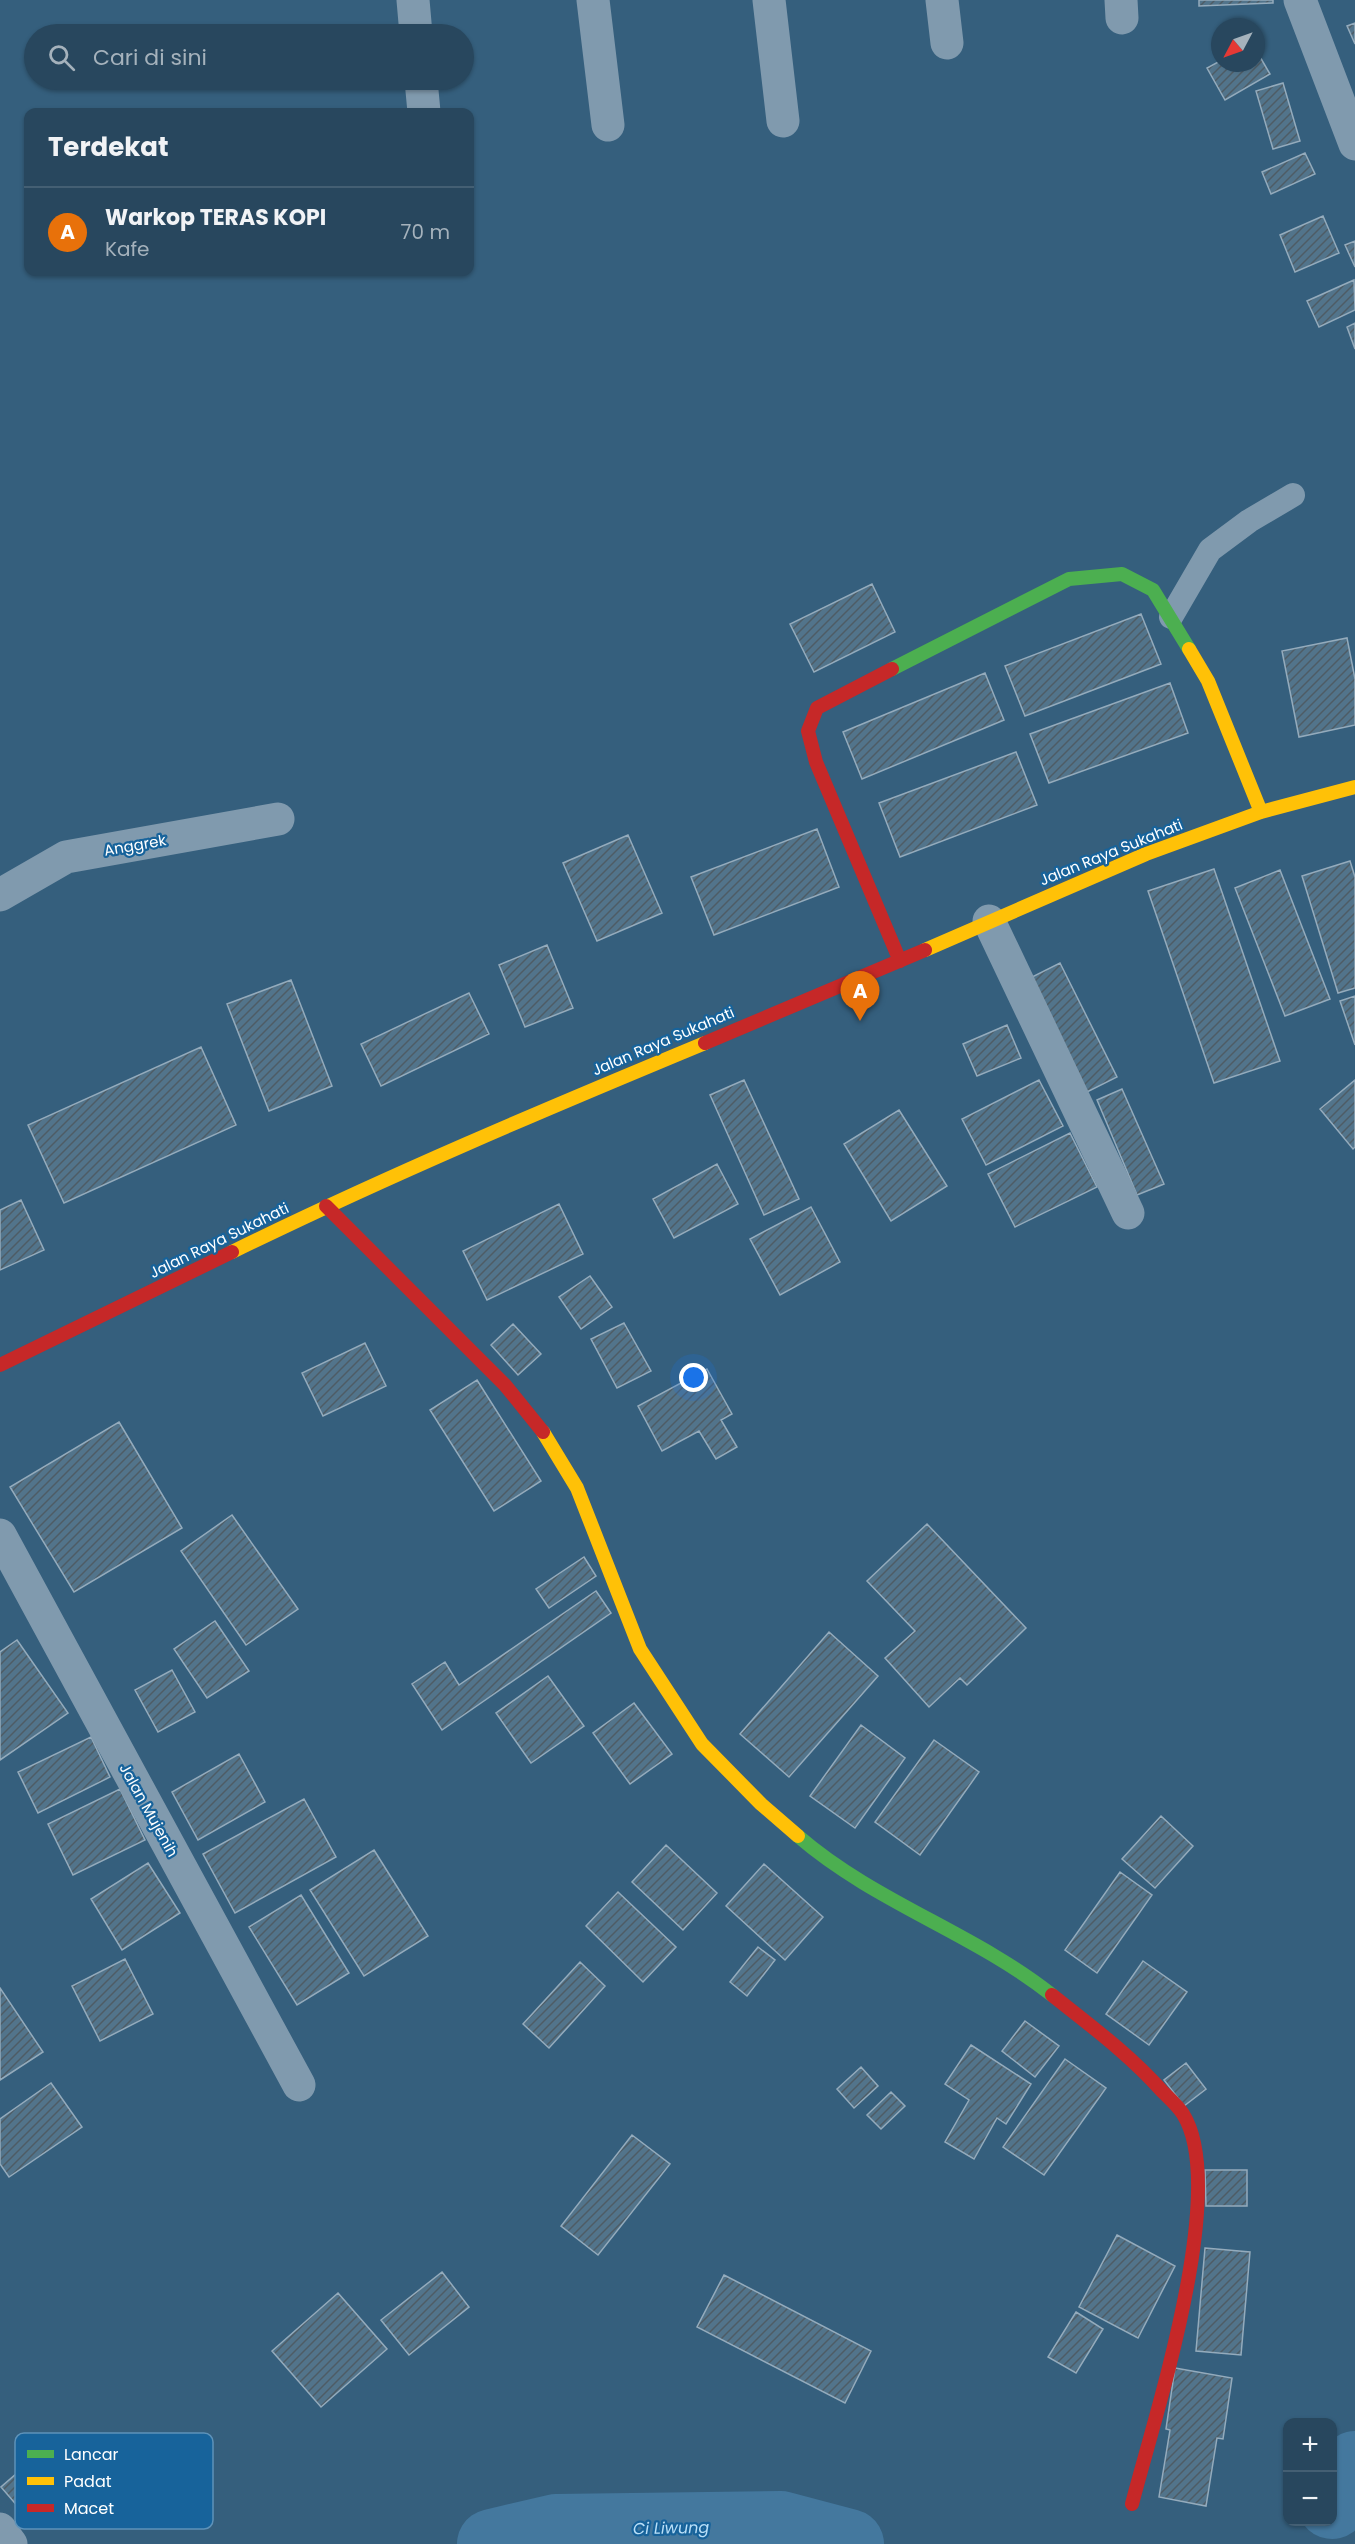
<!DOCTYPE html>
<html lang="id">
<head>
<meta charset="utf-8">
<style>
  body { margin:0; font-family:Poppins,sans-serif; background:#304e64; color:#f1f3f6 }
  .controls { position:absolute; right:18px; bottom:18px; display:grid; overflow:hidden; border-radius:12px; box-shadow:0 2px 4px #0004 }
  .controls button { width:54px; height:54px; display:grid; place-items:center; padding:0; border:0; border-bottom:2px solid #445f73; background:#28475e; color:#f1f3f6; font:30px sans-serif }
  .compass { position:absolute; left:1211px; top:18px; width:54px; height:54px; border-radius:50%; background:#28475e; box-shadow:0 2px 4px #0004; rotate:229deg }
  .you { position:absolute; left:694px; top:1378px; width:21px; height:21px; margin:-15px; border:4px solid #fff; border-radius:50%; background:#1a73e8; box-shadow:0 0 0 9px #1a73e833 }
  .badge { display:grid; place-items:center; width:39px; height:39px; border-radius:50%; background:#d6ab8b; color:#fff; font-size:20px; font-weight:700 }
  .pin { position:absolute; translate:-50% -50px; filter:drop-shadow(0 2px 3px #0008) }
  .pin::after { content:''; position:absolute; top:32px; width:21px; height:18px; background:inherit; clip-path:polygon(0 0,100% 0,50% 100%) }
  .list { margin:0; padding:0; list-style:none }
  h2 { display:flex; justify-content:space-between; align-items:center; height:78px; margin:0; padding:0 24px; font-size:26px }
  h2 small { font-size:20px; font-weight:400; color:#a5b2bc }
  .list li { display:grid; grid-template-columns:39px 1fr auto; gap:18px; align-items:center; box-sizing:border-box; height:90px; padding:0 24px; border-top:2px solid #445f73 }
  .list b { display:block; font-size:22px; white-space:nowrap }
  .list p { margin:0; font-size:20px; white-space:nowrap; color:#a5b2bc }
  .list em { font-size:20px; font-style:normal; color:#a5b2bc }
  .icon { flex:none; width:33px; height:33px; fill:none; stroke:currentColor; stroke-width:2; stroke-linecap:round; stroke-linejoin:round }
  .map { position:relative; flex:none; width:1355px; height:2544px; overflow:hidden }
  .search { position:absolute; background:#28475e; box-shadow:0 2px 4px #0004; left:24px; top:24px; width:450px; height:66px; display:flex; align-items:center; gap:15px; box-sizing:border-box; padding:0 21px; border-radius:33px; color:#a5b2bc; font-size:22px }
  .panel { position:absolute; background:#28475e; box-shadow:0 2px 4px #0004; left:24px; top:108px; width:450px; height:168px; border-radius:12px }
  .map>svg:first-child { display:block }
</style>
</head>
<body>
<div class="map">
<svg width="1355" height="2544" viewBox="0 0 1355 2544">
  <defs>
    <pattern id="building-hatch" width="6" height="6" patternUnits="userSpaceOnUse" patternTransform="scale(1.5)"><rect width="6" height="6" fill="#52748b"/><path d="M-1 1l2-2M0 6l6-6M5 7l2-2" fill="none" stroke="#4e5c65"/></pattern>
  </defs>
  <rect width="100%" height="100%" fill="#355f7d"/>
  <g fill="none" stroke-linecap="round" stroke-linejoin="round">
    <path stroke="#44789e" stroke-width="70" d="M1332 2504 1355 2466
      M492 2544 556 2529 781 2526 849 2544"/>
  </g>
  <path fill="url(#building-hatch)" stroke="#94abbc" stroke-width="1.5" d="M1199 0H1273V3L1199 6Z
    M1355 23V44L1347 26Z
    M1256 50 1270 74 1225 100 1207 68 1220 61 1256 63Z
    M1283 83 1300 141 1273 149 1256 91Z
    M1305 153 1315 174 1271 194 1262 172Z
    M1323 216 1339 253 1295 272 1280 235Z
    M1355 241V267L1345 245Z
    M1354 280 1355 310 1319 327 1307 301Z
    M1355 323V349L1347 327Z
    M872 584 895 632 814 672 790 624Z
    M1141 614 1161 664 1025 716 1005 666Z
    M1347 638 1355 679V725L1299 737 1282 651Z
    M985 673 1004 720 862 779 843 732Z
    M1170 683 1188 733 1049 783 1030 734Z
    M1016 752 1037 805 900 857 879 803Z
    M817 829 839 887 714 935 691 877Z
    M628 835 662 913 597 941 563 863Z
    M1350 861 1355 877V988L1338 993 1302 876Z
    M1214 869 1280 1061 1214 1083 1148 891Z
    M1280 870 1330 999 1285 1016 1235 888Z
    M547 945 573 1008 525 1027 499 965Z
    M1060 963 1117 1077 1085 1093 1028 979Z
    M291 980 332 1086 269 1111 227 1004Z
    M469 993 489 1034 381 1086 361 1044Z
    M1355 996V1045L1340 1001Z
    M1007 1025 1021 1058 977 1076 963 1044Z
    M201 1047 236 1125 64 1203 28 1125Z
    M744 1080 799 1199 764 1215 710 1095Z
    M1039 1080 1063 1126 986 1165 962 1119Z
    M1355 1080V1147L1353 1149 1320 1109Z
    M1122 1089 1164 1184 1137 1195 1097 1100Z
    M899 1110 947 1186 891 1221 844 1144Z
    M1070 1133 1097 1187 1015 1227 988 1174Z
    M717 1164 738 1204 674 1238 653 1199Z
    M21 1200 44 1250 0 1270V1210Z
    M559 1204 583 1254 487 1300 463 1251Z
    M811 1207 840 1262 780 1295 750 1239Z
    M590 1276 612 1307 581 1329 559 1297Z
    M624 1323 651 1371 617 1388 591 1339Z
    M513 1324 541 1354 518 1375 491 1345Z
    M365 1343 386 1386 323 1416 302 1373Z
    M707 1369 732 1414 721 1420 737 1447 716 1459 699 1431 662 1451 638 1406Z
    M477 1380 541 1481 494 1511 430 1410Z
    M119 1422 182 1528 74 1592 10 1487Z
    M232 1515 298 1609 246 1645 181 1551Z
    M927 1524 1026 1628 967 1685 960 1678 929 1707 885 1658 915 1631 867 1581Z
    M584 1557 596 1576 549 1608 536 1589Z
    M596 1591 611 1613 442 1730 412 1684 445 1662 459 1685Z
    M215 1621 249 1671 207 1698 174 1649Z
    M829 1632 878 1676 789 1777 740 1734Z
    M17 1640 68 1713 0 1760V1652Z
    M172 1670 195 1712 158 1732 135 1690Z
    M548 1676 584 1726 531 1763 496 1713Z
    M634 1703 672 1754 630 1784 593 1733Z
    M861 1725 905 1758 855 1828 810 1796Z
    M91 1737 110 1777 38 1813 18 1772Z
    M934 1740 979 1772 920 1855 875 1822Z
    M239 1754 265 1802 198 1840 172 1792Z
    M120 1789 145 1840 73 1875 48 1824Z
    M304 1799 336 1857 235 1913 203 1854Z
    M1161 1816 1193 1846 1155 1888 1122 1859Z
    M666 1845 717 1893 683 1930 632 1882Z
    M374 1850 428 1936 364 1976 310 1890Z
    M148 1863 180 1913 122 1950 91 1899Z
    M764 1864 823 1917 785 1960 726 1906Z
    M1120 1872 1152 1895 1097 1973 1065 1950Z
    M618 1892 676 1947 643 1982 586 1926Z
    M301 1895 349 1973 297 2005 249 1927Z
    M758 1947 775 1960 747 1996 730 1982Z
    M125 1959 153 2014 100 2041 72 1986Z
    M1143 1961 1187 1992 1149 2045 1106 2014Z
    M580 1962 605 1986 549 2048 523 2024Z
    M0 1988 43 2052 0 2080Z
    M1025 2021 1059 2046 1035 2077 1002 2051Z
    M971 2045 1031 2084 1006 2124 997 2118 974 2159 945 2142 969 2100 945 2084Z
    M1065 2059 1106 2088 1044 2175 1003 2147Z
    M1186 2063 1206 2089 1184 2106 1164 2080Z
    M861 2067 878 2086 854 2108 837 2089Z
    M51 2083 82 2127 9 2177 0 2164V2119Z
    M891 2092 905 2106 881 2129 867 2115Z
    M632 2135 670 2164 598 2255 561 2226Z
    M1205 2170H1247V2206H1206Z
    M1117 2235 1175 2266 1138 2338 1079 2307Z
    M1205 2248 1250 2252 1241 2355 1196 2351Z
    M442 2272 469 2307 409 2355 381 2320Z
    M724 2275 871 2351 845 2403 697 2327Z
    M338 2293 387 2349 321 2407 272 2351Z
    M1076 2312 1103 2329 1076 2373 1048 2357Z
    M1175 2368 1232 2378 1223 2439 1217 2438 1206 2506 1159 2497 1170 2430 1166 2429Z
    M31 2461 62 2496 32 2523 1 2487Z"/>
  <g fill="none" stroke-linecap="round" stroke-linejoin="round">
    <path stroke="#809aae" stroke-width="24" d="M1171 617 1210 550 1249 521 1293 495"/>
    <path stroke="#809aae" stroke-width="33" d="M413 0 416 34
      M593 0 608 125
      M769 0 783 121
      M942 0 947 43
      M1121 0 1122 18
      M1300 0 1355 144
      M421 80 424 112
      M0 895 66 857 278 819
      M989 921 1128 1213
      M0 1535 299 2085
      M0 2529 11 2544"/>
    <path stroke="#4caf50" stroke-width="14" d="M892 669 1069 579 1122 574 1153 590 1189 649
      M798 1836C874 1902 974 1933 1052 1995"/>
    <path stroke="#ffc107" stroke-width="14" d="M1189 649 1208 681 1261 812
      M925 950 1146 854 1261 812 1355 787
      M232 1252C387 1176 546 1109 705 1043
      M543 1432 577 1488 640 1649 702 1744 761 1804 798 1836"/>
    <path stroke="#c62828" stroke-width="14" d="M892 669 817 708 808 731 816 762 900 961
      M705 1043 925 950
      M326 1206 505 1385 543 1432
      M0 1365 232 1252
      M1052 1995C1091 2026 1129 2054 1162 2091 1169 2098 1178 2106 1183 2114 1230 2189 1154 2418 1132 2504"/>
  </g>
  <g text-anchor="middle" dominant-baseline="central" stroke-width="4.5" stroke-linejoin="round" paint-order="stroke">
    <g font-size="15" fill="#fff" stroke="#17639b">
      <text transform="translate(135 845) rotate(-10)">Anggrek</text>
      <text transform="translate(1111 852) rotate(-22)">Jalan Raya Sukahati</text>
      <text transform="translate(663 1041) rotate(-23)">Jalan Raya Sukahati</text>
      <text transform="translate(219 1240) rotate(-26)">Jalan Raya Sukahati</text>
      <text transform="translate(149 1810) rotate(61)">Jalan Mujenih</text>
    </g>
    <g font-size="16" font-style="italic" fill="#b9dff8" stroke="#17639b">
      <text transform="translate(671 2528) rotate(-1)">Ci Liwung</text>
    </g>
  </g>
  <rect x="15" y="2433" width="198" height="96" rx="9" fill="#17639b" stroke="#5d92b9" stroke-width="1.5"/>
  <rect x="27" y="2450" width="27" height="8" fill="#4caf50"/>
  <rect x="27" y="2477" width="27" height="8" fill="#ffc107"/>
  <rect x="27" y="2504" width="27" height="8" fill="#c62828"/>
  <g font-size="16" fill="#fff">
    <text x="64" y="2460">Lancar</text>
    <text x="64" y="2487">Padat</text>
    <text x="64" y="2514">Macet</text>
  </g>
</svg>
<div class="controls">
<button>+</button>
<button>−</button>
</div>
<svg class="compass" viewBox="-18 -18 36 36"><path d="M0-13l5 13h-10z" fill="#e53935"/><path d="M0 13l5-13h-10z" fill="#a5b2bc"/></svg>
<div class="you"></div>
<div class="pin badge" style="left:860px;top:1021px;background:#e8710a">A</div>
<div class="search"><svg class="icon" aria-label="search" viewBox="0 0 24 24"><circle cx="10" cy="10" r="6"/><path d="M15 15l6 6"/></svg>Cari di sini</div>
<section class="panel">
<h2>Terdekat<small></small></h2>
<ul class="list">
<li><span class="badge" style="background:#e8710a">A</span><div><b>Warkop TERAS KOPI</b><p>Kafe</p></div><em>70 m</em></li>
</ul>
</section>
</div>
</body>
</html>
